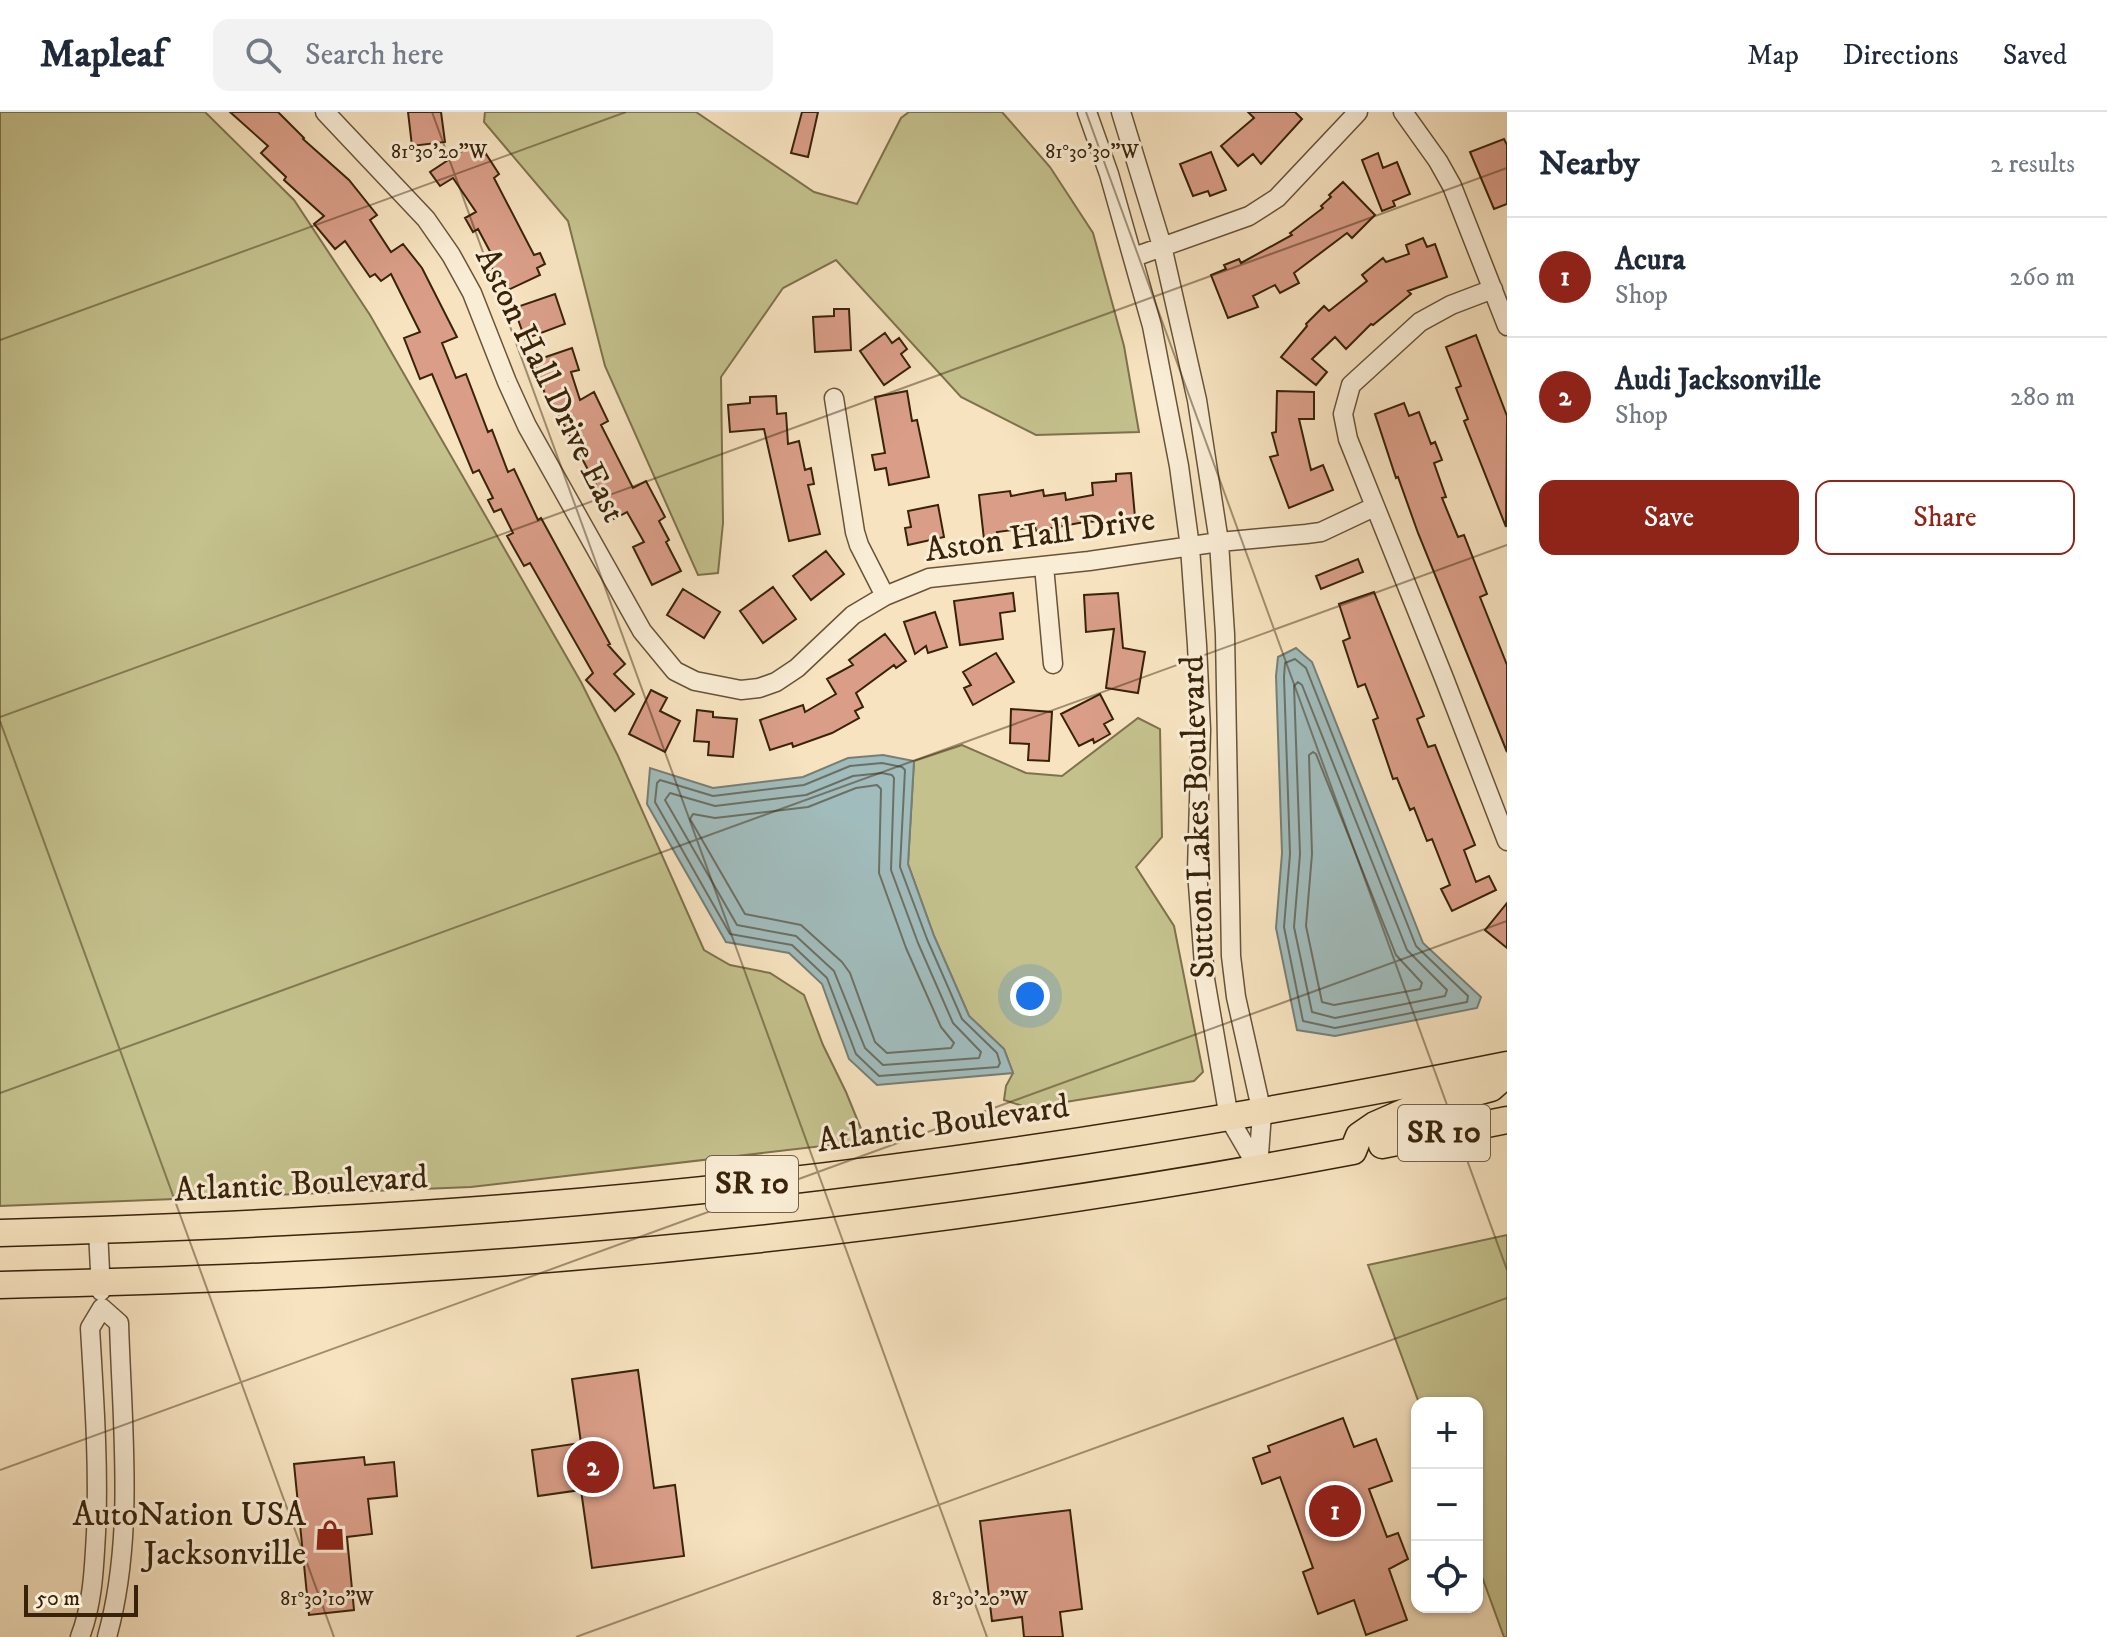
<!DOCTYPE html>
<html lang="en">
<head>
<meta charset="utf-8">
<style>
  body { margin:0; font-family:"IM FELL DW Pica",serif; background:#f2f2f3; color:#1f2937 }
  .controls { position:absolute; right:24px; bottom:24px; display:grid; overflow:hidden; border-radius:16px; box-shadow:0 2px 6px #0004 }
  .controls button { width:72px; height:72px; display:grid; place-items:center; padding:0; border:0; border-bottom:2px solid #e0e1e3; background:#fff; color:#1f2937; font:40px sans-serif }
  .scale { position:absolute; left:24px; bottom:20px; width:114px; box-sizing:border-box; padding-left:8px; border:4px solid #38230a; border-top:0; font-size:22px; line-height:28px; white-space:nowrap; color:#38230a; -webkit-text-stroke:6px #faedd6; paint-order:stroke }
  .you { position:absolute; left:1030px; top:884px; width:28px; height:28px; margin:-20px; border:6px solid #fff; border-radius:50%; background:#1a73e8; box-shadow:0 0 0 12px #1a73e833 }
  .badge { display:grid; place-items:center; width:52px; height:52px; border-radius:50%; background:#8f2418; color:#fff; font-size:26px; font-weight:700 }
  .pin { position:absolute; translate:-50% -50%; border:4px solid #fff; box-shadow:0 2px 8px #0006 }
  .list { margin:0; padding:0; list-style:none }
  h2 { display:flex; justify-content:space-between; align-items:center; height:104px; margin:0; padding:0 32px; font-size:34px }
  h2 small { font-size:26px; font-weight:400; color:#747a83 }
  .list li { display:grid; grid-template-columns:52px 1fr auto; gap:24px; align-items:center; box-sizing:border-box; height:120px; padding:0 32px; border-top:2px solid #e0e1e3 }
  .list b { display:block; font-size:30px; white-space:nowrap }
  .list p { margin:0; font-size:26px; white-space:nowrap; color:#747a83 }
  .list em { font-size:26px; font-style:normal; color:#747a83 }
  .actions { display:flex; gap:16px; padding:24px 32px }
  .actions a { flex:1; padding:18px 0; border:2px solid #8f2418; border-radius:16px; text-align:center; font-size:28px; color:#8f2418 }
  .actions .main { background:#8f2418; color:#fff }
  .icon { flex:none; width:44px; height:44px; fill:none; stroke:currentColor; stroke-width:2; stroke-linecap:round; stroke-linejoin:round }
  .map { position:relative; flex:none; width:1507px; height:1525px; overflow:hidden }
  header { display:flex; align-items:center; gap:48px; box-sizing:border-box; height:112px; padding:0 40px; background:#fff; border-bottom:2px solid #e0e1e3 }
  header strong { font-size:38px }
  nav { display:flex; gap:44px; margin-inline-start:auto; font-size:28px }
  .search { width:560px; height:72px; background:#f2f2f3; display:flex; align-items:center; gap:20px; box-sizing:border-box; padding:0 28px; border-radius:16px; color:#747a83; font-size:30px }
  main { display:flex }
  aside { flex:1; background:#fff }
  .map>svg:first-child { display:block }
</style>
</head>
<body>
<header>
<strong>Mapleaf</strong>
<div class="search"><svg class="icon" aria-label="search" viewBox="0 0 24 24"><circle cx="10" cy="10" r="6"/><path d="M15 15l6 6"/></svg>Search here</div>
<nav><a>Map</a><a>Directions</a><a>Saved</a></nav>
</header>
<main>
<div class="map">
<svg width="1507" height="1525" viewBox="0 0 1507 1525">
  <rect width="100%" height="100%" fill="#f7e3c0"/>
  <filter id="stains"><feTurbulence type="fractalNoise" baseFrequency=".0025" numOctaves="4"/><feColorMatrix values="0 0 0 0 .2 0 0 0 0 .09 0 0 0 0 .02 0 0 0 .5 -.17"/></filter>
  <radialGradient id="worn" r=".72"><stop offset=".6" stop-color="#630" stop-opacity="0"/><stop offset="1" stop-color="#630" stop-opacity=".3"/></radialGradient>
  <path fill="#c4c18d" stroke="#7e724c" stroke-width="2" d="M0 0H205L294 88 370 203 581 570 618 644 704 838 730 853 770 861 804 883 823 933 846 980 866 1029 471 1075 0 1094Z
    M485 0H696L814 80 857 92 901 6 909 0H1002L1050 55 1093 121 1124 234 1139 320 1036 323 961 285 836 148 783 176 721 265 723 411 718 461 698 463 605 254 568 109 484 10Z
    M1138 606 1160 617 1162 725 1136 755 1174 814 1203 960 1194 969 1029 996 1004 988 1006 974 1013 961 1004 937 969 904 934 824 908 752 914 649 962 633 1026 661 1062 664Z
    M1507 1123V1525H1504L1477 1451V1291H1419L1368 1153Z"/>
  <path fill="#a1bcbc" stroke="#777f75" stroke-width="2" d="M1296 536 1312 550 1423 831 1481 885 1477 896 1335 924 1297 918 1276 816 1282 741 1276 564 1278 545Z
    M883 643 914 649 908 752 934 824 969 904 1004 937 1013 961 877 973 849 947 822 872 789 841 726 830 647 692 650 656 713 676 803 665 848 646Z"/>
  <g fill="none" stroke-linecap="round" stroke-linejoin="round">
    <path stroke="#6c7063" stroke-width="2" d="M1295 547 1306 556 1416 834 1468 884 1467 890 1335 916 1303 909 1284 815 1290 742 1284 565 1285 551Z
      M1298 570 1302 573 1407 838 1447 878 1445 884 1335 906 1312 900 1294 815 1300 742 1294 574Z
      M1313 640 1316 642 1396 843 1422 871 1420 877 1334 893 1322 890 1306 814 1312 742 1309 643Z
      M882 651 902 655 905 658 900 755 927 827 962 907 997 941 1000 951 998 955 879 964 856 942 827 866 792 833 730 822 655 690 657 671 660 668 713 684 804 673 850 654Z
      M882 661 892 663 894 666 891 758 918 831 953 911 981 940 979 946 883 953 865 936 834 859 796 824 737 813 665 688 670 681 715 694 806 683 853 664Z
      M877 673 881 677 879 761 906 836 941 915 954 931 951 936 887 941 875 930 850 861 842 850 801 813 745 802 690 707 693 702 715 706 808 695 856 676Z"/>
  </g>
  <path fill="#da9e88" stroke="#38230a" stroke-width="2" d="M230 0H278L304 26 303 27 349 68 377 103 370 108 391 140 403 132 422 156 457 225 442 231 456 266 466 262 488 320 492 318 508 360 514 357 538 408 541 406 610 532 608 533 625 552 614 562 634 582 615 599 586 568 593 561 530 451 524 454 507 424 513 421 501 397 494 400 488 388 493 386 479 358 473 361 432 262 420 267 404 226 420 220 391 162 381 169 375 162 370 165 345 129 335 137 314 112 324 104 284 68 286 65 261 41 268 34Z
    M408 0H441L445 30 412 34Z
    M802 0H818L808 45 791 41Z
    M1248 0H1295L1302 7 1261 52 1253 42 1238 54 1221 34 1254 6Z
    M1504 27 1507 33V92L1494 97 1470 40Z
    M471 33 480 46 486 42 499 62 494 66 534 143 540 141 545 152 537 156 540 163 508 178 501 162 496 165 489 149 494 147 478 117 473 120 465 106 476 100 453 66 440 74 430 60Z
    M1211 40 1226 78 1210 84 1208 79 1193 84 1180 52Z
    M1378 41 1383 56 1397 50 1410 82 1393 89 1395 94 1382 99 1362 48Z
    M1343 70 1375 103 1352 126 1347 121 1294 161 1299 171 1280 181 1275 173 1253 184 1258 195 1228 206 1211 163 1226 157 1224 153 1239 147 1241 151 1292 123 1290 121 1323 96 1321 94 1331 85 1329 83Z
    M1423 126 1427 135 1435 132 1447 165 1408 179 1411 182 1373 213 1371 212 1346 237 1335 225 1312 247 1327 260 1316 273 1281 245 1307 214 1306 212 1324 194 1329 199 1367 169 1362 163 1383 146 1386 150 1409 142 1406 133Z
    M555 182 565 212 525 227 514 196Z
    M834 197H849L851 238 815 240 813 205 834 204Z
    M885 221 892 231 899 226 907 237 901 242 910 255 884 273 860 239Z
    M1476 223 1507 304 1506 415 1464 309 1468 307 1456 276 1461 274 1446 235Z
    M572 236 579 258 571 260 580 288 594 280 608 309 601 313 633 376 646 369 665 405 659 409 669 428 666 430 681 459 652 473 633 435 644 430 627 400 614 407 549 284 546 285 534 249Z
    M907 279 912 309 917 308 929 365 889 373 886 356 875 358 872 343 885 341 875 285Z
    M1277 279 1314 280V307H1299L1311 358 1323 353 1333 378 1289 396 1270 345 1278 343 1272 321 1276 320Z
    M776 284 777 302 786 301 788 332 799 329 805 358 811 356 814 372 808 373 820 422 789 429 764 317 730 320 728 293 750 291V285Z
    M1404 291 1409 304 1419 300 1431 332 1435 330 1442 348 1434 351 1446 385 1442 386 1458 425 1464 423 1487 482 1480 485 1507 553V640L1418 421 1398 365 1396 366 1375 302Z
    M1131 361 1135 405 1079 411 1036 419 1035 415 997 420 998 425 984 427 979 383 1010 379 1011 384 1043 378 1044 384 1065 381 1066 388 1093 383 1092 371 1116 369V362Z
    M938 393 944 425 908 433 905 416 911 415 908 399Z
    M826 439 844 462 811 488 793 464Z
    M1358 447 1363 460 1321 477 1316 464Z
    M773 475 796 507 763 531 740 499Z
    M683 477 720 500 704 526 667 503Z
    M1374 480 1424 604 1417 607 1428 635 1435 633 1475 733 1464 738 1476 770 1489 764 1496 778 1452 799 1441 777 1450 773 1432 727 1427 729 1414 696 1410 698 1397 666 1393 667 1373 608 1378 606 1365 572 1358 575 1343 529 1350 526 1339 492Z
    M1013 481 1015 499 1000 501 1003 527 960 533 954 489Z
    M1118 481 1123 536 1145 540 1138 581 1106 576 1114 517 1086 520 1084 483Z
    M935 500 947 535 928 541 926 534 915 542 904 510Z
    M885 522 906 549 896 556 894 553 856 581 863 595 855 599 859 606 832 621 793 635 792 631 770 638 760 608 803 593 805 600 836 582 827 567 853 553 849 548Z
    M996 541 1014 570 973 593 964 576 971 573 963 560Z
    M651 578 667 586 660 599 680 609 665 640 629 622Z
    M1100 582 1113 607 1104 612 1110 622 1094 631 1093 627 1079 634 1061 602Z
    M1011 597 1052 600 1049 649 1028 648 1029 632 1010 631Z
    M697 598 713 600V605L737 607 733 645 708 643 709 630 694 629Z
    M1507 791V836L1485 818Z
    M638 1258 654 1376 675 1373 684 1444 592 1456 581 1378 538 1384 532 1338 581 1331 572 1267Z
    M1343 1306 1354 1335 1376 1327 1392 1369 1369 1377 1387 1425 1398 1421 1408 1447 1389 1457 1407 1508 1366 1523 1354 1488 1318 1502 1303 1460 1313 1456 1280 1365 1262 1372 1253 1346 1270 1340 1268 1334Z
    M364 1345 365 1353 394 1350 397 1384 368 1387 372 1422 347 1425 354 1498 309 1503 294 1352Z
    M1070 1398 1082 1497 1060 1500 1063 1525H1024L1022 1505 992 1509 980 1409Z"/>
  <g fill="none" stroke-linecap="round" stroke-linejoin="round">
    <defs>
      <path id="minor" d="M325 0 426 107 451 143 472 181 507 270 527 314 642 519 675 559 695 569 741 578 759 576 776 570 797 556 853 503 885 484 929 466 1089 449 1219 430 1306 422 1321 420 1374 395
        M1087 0 1109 62 1152 214 1179 354 1190 435 1197 533 1201 618 1197 759 1205 867 1229 1006 1258 1056
        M1121 0 1162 134 1197 288 1219 430 1225 522 1231 844 1236 885 1262 1001 1258 1056
        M1403 0 1438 49 1452 74 1507 214
        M1134 145 1249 104 1277 86 1358 0
        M1493 177 1451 193 1420 210 1351 273 1343 302 1348 327 1444 566 1507 729
        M834 286 855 420 859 433 885 484
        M1044 454 1053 552
        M98 1118 101 1179
        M102 1196 119 1211C122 1314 135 1425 107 1525
        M80 1525C93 1491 94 1456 96 1421 99 1353 94 1284 90 1216L102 1196"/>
      <path id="highway" d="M1382 1033 1507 1008
        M0 1121C173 1116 346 1109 518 1095 851 1069 1180 1019 1507 953
        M0 1173C130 1170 260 1166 389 1158 712 1139 1035 1099 1353 1039L1359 1024 1375 1013 1407 999 1491 976 1507 962"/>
    </defs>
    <use href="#minor" stroke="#685338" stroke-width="21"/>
    <use href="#highway" stroke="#38230a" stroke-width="29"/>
    <use href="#minor" stroke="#faedd6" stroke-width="18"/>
    <use href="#highway" stroke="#f7e3c0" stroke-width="26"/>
  </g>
  <path fill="none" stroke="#38230a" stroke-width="2" stroke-opacity="0.45" d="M432 0 987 1525M1086 0 1507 1158M0 228 626 0M0 605 1507 56M0 609 334 1525M0 981 1507 433M0 1358 1507 809M576 1525 1507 1186"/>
  <defs>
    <symbol id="shop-bare" viewBox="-9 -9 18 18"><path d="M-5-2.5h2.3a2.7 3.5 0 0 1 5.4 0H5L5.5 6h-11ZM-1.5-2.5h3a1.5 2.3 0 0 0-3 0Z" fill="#8f2418" stroke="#faedd6" stroke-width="2.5" paint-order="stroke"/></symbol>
  </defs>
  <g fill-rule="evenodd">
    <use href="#shop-bare" x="308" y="1401" width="44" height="44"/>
  </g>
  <g text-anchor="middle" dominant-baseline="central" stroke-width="6" stroke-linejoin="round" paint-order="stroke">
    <g fill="#faedd6" stroke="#726047" stroke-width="2">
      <rect x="1398" y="993" width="92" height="56" rx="6"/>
      <rect x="706" y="1044" width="92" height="56" rx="6"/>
    </g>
    <g font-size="32" font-weight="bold" fill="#38230a">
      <text x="1444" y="1021">SR 10</text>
      <text x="752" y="1072">SR 10</text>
    </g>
    <g font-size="34" fill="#38230a" stroke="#faedd6">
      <text transform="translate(550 273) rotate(64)">Aston Hall Drive East</text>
      <text transform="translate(1040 423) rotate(-8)">Aston Hall Drive</text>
      <text transform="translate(1198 705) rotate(-92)">Sutton Lakes Boulevard</text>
      <text transform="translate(943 1012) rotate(-8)">Atlantic Boulevard</text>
      <text transform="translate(301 1072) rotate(-3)">Atlantic Boulevard</text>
    </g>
    <g font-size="34" fill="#38230a" stroke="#faedd6" text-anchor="end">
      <text x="306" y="1403">AutoNation USA<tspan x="306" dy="39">Jacksonville</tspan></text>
    </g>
  </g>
  <g font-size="20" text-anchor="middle" fill="#38230a" stroke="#faedd6" stroke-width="6" stroke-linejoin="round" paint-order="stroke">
    <text x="439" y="46">81°30'20"W</text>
    <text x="1092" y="46">81°30'30"W</text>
    <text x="327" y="1493">81°30'10"W</text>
    <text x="980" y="1493">81°30'20"W</text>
  </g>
  <rect width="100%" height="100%" filter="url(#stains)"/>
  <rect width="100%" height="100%" fill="url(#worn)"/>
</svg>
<div class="controls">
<button>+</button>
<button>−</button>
<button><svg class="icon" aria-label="locate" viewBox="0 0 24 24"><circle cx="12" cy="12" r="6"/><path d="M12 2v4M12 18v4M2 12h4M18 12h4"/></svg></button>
</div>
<div class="scale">50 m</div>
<div class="you"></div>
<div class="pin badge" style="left:1335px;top:1399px">1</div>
<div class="pin badge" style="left:593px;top:1355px">2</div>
</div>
<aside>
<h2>Nearby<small>2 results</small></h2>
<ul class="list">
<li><span class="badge">1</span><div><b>Acura</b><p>Shop</p></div><em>260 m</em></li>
<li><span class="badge">2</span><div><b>Audi Jacksonville</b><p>Shop</p></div><em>280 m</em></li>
</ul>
<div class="actions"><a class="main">Save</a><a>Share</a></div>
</aside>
</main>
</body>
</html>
